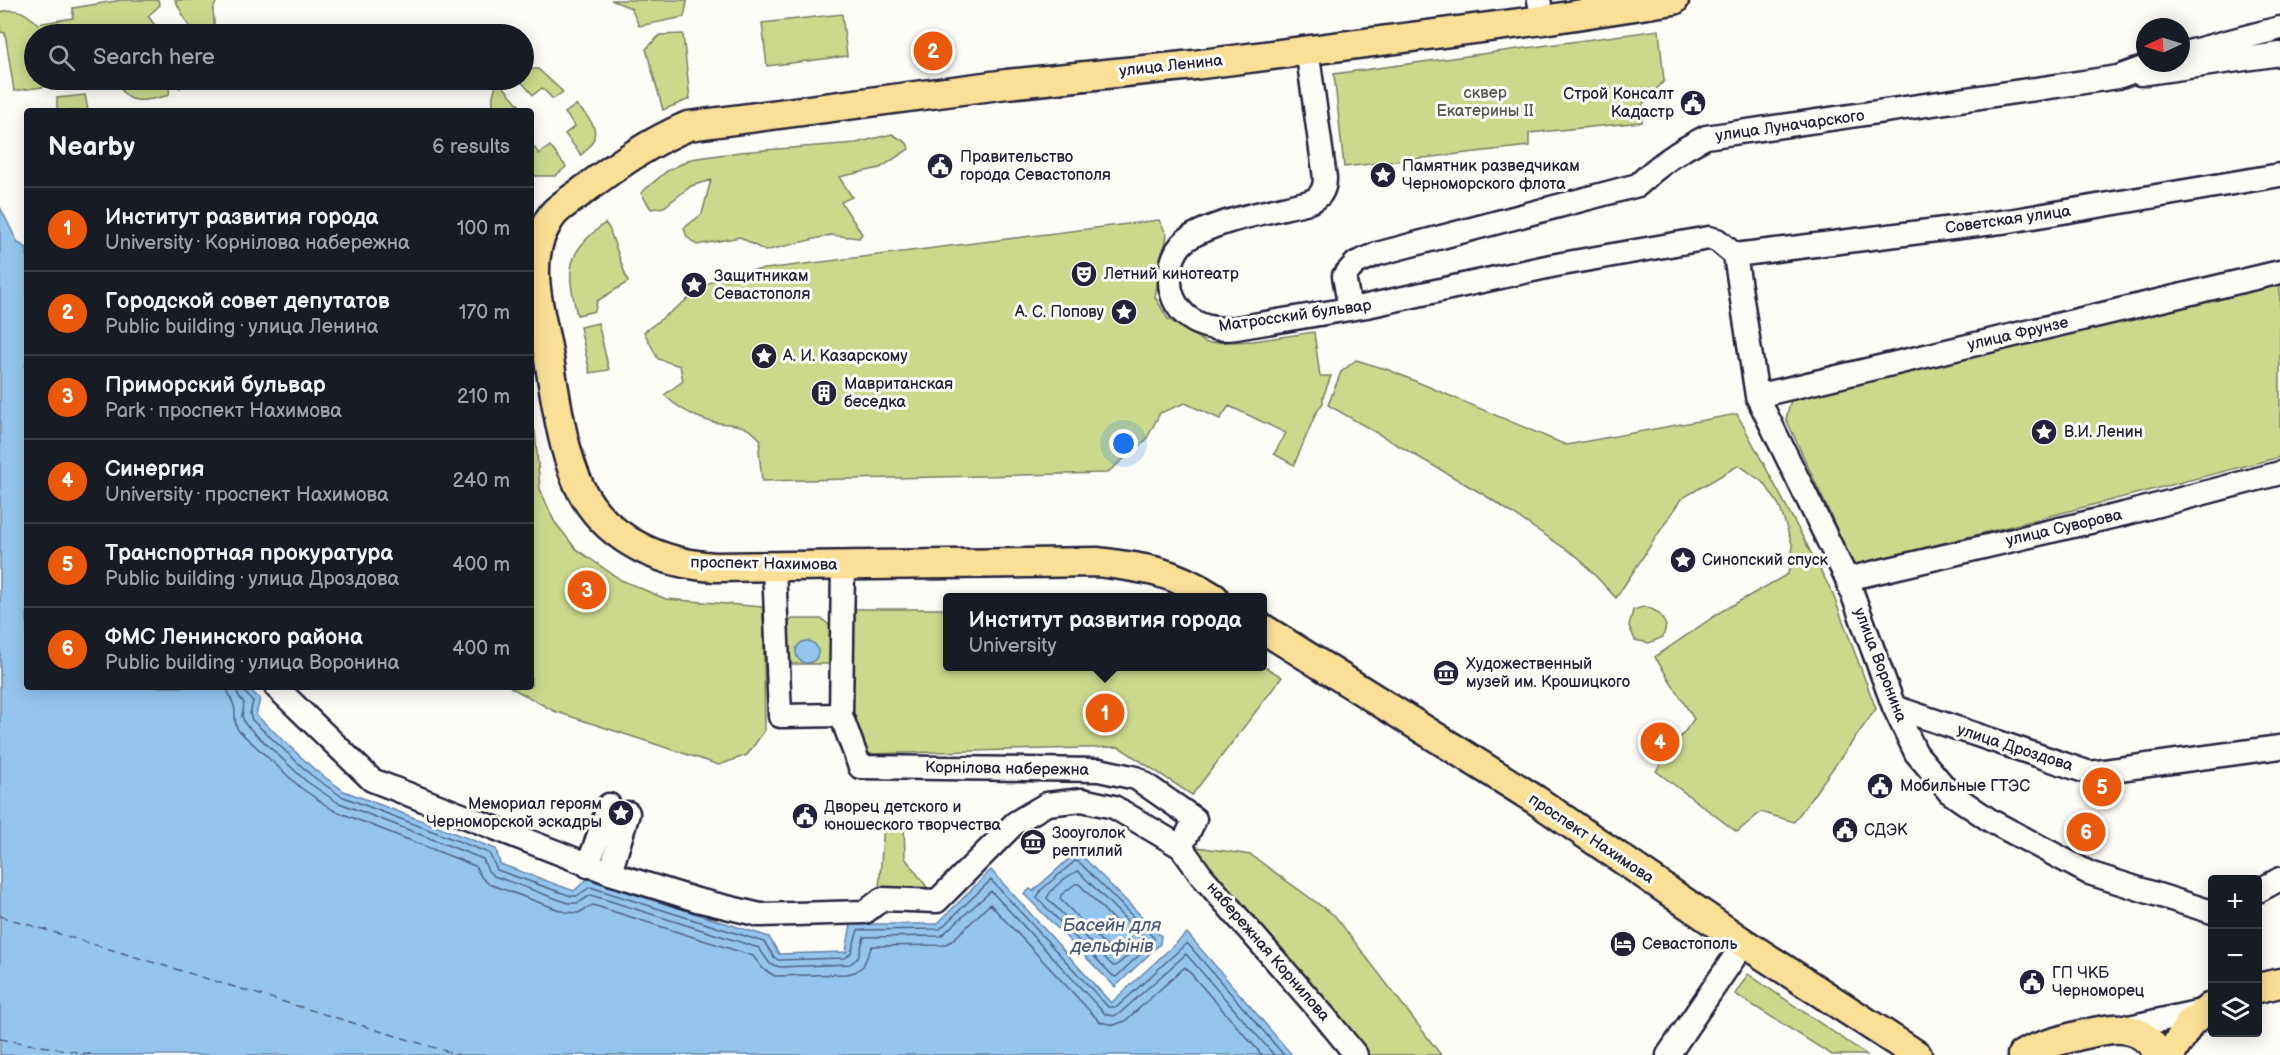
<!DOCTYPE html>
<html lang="en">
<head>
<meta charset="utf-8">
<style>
  body { margin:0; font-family:"Balsamiq Sans",sans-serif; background:#242831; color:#f1f3f6 }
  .controls { position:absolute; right:18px; bottom:18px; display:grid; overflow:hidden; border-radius:6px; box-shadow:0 3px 15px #0003 }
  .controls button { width:54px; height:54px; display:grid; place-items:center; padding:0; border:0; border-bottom:2px solid #363941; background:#171b24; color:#f1f3f6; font:30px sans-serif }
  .compass { position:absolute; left:2136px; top:18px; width:54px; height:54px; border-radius:50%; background:#171b24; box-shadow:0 3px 15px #0003; rotate:266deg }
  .you { position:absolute; left:1124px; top:444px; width:21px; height:21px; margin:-15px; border:4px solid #fff; border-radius:50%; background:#1a73e8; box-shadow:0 0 0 9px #1a73e833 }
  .badge { display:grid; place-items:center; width:39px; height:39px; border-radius:50%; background:#ea580c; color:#fff; font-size:20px; font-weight:700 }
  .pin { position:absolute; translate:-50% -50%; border:3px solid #fff; box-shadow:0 2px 6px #0006 }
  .popup { position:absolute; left:943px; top:593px; width:324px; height:78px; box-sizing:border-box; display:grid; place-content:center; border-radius:6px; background:#171b24; filter:drop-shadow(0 2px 4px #0005); font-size:20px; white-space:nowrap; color:#9ea1a6 }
  .popup b { font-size:22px; color:#f1f3f6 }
  .popup::after { content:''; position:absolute; left:50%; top:100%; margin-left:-12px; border:12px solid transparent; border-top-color:#171b24 }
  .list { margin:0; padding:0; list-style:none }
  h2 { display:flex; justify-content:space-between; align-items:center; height:78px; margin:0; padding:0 24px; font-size:26px }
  h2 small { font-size:20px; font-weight:400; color:#9ea1a6 }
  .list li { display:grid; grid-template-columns:39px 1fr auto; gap:18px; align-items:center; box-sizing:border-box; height:84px; padding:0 24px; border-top:2px solid #363941 }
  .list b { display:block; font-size:22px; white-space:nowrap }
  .list p { margin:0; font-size:20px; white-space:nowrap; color:#9ea1a6 }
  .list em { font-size:20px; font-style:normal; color:#9ea1a6 }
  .icon { flex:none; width:33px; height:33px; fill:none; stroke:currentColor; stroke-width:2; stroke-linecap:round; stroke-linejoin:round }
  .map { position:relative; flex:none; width:2280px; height:1055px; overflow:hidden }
  .search { position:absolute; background:#171b24; box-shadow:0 3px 15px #0003; left:24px; top:24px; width:510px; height:66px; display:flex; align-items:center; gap:15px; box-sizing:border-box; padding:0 21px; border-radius:33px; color:#9ea1a6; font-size:22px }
  .panel { position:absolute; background:#171b24; box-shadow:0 3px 15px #0003; left:24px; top:108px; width:510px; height:582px; border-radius:6px }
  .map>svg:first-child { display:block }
</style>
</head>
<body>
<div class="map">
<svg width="2280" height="1055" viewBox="0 0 2280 1055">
  <rect width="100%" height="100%" fill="#fdfcf7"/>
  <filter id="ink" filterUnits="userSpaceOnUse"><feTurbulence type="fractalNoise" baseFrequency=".0167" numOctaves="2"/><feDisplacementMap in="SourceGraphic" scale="12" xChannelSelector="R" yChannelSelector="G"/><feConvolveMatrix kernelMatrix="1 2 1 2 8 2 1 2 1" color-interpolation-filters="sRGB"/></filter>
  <g filter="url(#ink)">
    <path fill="#cbd98d" stroke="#767e64" stroke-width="1.5" d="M122 0H158L160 5 148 16 154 24 166 34H34V80H93L14 91 5 33 0 32V12C18 7 25 12 38 24L73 18V8Z
      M175 0H217L213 10 215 34H193Z
      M611 0H687V2L684 17 639 26 631 8Z
      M842 14 847 56 767 66 762 23Z
      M1659 30 1664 81 1642 105V122L1529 133V146L1344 167 1334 74Z
      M683 34 690 99 663 110 646 49 660 35Z
      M524 69H538L563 92 553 99 542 88 533 95 520 80H524Z
      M117 80H179L180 88 170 83 169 95C146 101 126 108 117 80Z
      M498 80 519 105 511 111H495C490 100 494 91 498 80Z
      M85 95 88 111H57V98Z
      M576 105C595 122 604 136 581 155L565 134 575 126 565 113Z
      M892 134 907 143 909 149 880 168 839 177 852 197 841 202 862 234 859 238 831 235 765 251 740 237 697 245 687 237 684 228 702 214 711 180 691 186 664 207 651 209 641 193 667 171 691 159 740 152 856 143Z
      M531 143 539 154 550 146 566 167 555 176H533L531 173Z
      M1159 220 1167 235 1155 297 1168 319 1206 343 1254 341 1314 332 1320 376H1331L1323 397V403L1316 413 1294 465 1274 454 1286 433 1229 406 1220 419 1185 403 1160 413 1146 440 1107 473 762 481 759 450 761 440C741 418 730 428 705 420 688 414 676 406 664 395L683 381 680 366 658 359 644 332 712 281 737 278 741 272Z
      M605 223 609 228 628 282 597 301 595 311 577 315C566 268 566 253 605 223Z
      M2280 277V457L1854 566 1786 419 1792 396Z
      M598 323 609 370 590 373 580 327Z
      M1356 360 1389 370 1566 445 1737 414 1832 592 1876 709 1794 822 1761 812 1737 832 1656 771 1694 719 1655 657 1722 611 1788 574 1793 547 1779 505 1765 484 1739 465 1681 499 1616 598 1578 557 1486 496 1328 405 1341 372Z
      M531 424 535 431 540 489 554 521 576 549 621 580 666 599 763 607 765 730 747 755 719 765 554 711 510 687H531Z
      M1643 607C1657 609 1661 614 1666 626L1663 637 1649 643 1635 640 1629 626 1633 610Z
      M850 609H947L948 666H1263L1282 677 1192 795 1119 747 868 754 849 724Z
      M792 619H822L830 626V664H785V626Z
      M904 824 905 858 927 887 879 889 884 825Z
      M1197 847 1251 855 1335 916 1441 1055H1344L1182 865Z
      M1748 974 1867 1055H1832L1735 994Z"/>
    <path fill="#93c5ef" stroke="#6684a7" stroke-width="1.5" d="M0 207 18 243 27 248V357L25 367 27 375V687H247L260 699 256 715 315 770 344 791 496 849 500 864 574 891 587 879 769 937 779 954 846 952 851 924H937L991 870 1111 1003 1187 933 1292 1055H0Z
      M796 652a11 11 0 1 1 22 0a11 11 0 1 1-22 0Z
      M1075 849 1161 936 1160 944 1115 987 1024 894 1030 889 1033 891 1073 855Z"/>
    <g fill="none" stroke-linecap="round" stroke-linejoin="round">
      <path stroke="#4f6383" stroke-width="1.5" d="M227 687C228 695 232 699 234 706 237 715 232 719 238 730L301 788 333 810 475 866 482 878 489 884 565 912 578 913 593 905 753 956 763 969 775 976 847 974 855 972 863 966 872 946 944 945 953 940 990 904 1100 1022 1114 1025 1125 1021 1185 967 1262 1055
        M236 687 238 695 244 703 242 716 245 724 306 781 337 802 483 859 488 871 494 876 568 903H578L591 895 759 948 770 964 780 967 850 964 858 958 864 937 941 936 991 891 1105 1014 1113 1016 1120 1013 1186 954 1274 1055
        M244 687 245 693 253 701 250 714 252 720 311 775 341 796 489 853 497 870 571 896H577L590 887 764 942 774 957 778 960 845 958 851 953 858 930 940 929 991 880 1108 1007H1117L1187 943 1284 1055
        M1075 861 1079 862 1154 938 1153 942 1116 977 1113 976 1037 898 1041 890Z
        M1078 871 1144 938 1143 942 1116 966H1113L1047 898C1051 888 1068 875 1078 871Z
        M1075 884H1079L1130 937V941L1117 953H1113L1060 899 1061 895Z"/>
      <path stroke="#4a5b7a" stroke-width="1.5" stroke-dasharray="8 6" stroke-linecap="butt" d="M0 916 459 1055
        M0 1039 95 1055"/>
      <defs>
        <path id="minor" d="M1539 0 1543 20
          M1307 49 1325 178C1325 190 1320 198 1309 202 1274 211 1214 220 1186 240 1179 246 1174 255 1172 263 1161 307 1195 334 1236 328L1367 306 1551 266 1709 238 1717 240 1735 255
          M2181 54 2280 28
          M2140 74 2280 54
          M1735 255 1757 396 1847 579 1894 707 1916 753 1949 792 1991 821 2089 873 2212 912
          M1735 255 2009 221 2280 175
          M1350 309 1344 276 1356 263 1377 254 1638 185C1659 164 1680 150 1706 137L2118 77 2157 63
          M1757 396 2280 272
          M774 566 780 716 841 715 843 565
          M1847 579 2124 514 2280 473
          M276 687 372 780 610 873 697 900 760 915 865 912 882 899 937 901 1015 823 1047 804 1082 800 1114 807 1181 847 1201 875 1325 1017 1356 1055
          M1894 707 2090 773 2280 747
          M841 715 860 767 1099 770 1136 778 1195 819 1181 847
          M588 866 609 805
          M610 873 628 813
          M2258 891 2280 879
          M2120 1029 2206 1010
          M1668 1055 1744 943"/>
        <path id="major" d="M1214 598C1172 571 1147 568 1098 562L716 567C664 564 613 543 585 497 562 458 555 392 547 347 540 312 526 266 543 231 546 225 550 217 555 212 563 204 575 197 584 190 617 165 650 142 688 126L1007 84 1194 65 1543 20 1674 0
          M1262 628 1536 800 1744 943 1917 1055
          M2258 988 2280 983
          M2022 1055C2036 1045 2106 1027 2122 1029 2139 1031 2151 1039 2158 1055
          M2170 1055 2190 1023 2212 1006"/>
      </defs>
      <use href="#minor" stroke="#22223b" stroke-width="27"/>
      <use href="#major" stroke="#22223b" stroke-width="33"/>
      <use href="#minor" stroke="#fdfcf7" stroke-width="22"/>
      <use href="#major" stroke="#fadf96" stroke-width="28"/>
    </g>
  </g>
  <defs>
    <symbol id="civic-disc" viewBox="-11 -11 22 22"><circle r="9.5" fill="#22223b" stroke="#fdfcf7"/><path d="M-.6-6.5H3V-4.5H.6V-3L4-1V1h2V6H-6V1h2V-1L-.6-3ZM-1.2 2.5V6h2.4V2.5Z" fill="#fff"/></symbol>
    <symbol id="sight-disc" viewBox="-11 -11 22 22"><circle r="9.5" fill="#22223b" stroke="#fdfcf7"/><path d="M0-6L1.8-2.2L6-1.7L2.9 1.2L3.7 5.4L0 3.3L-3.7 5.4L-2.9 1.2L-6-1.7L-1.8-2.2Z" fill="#fff"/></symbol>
    <symbol id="theatre-disc" viewBox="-11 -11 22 22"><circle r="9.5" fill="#22223b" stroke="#fdfcf7"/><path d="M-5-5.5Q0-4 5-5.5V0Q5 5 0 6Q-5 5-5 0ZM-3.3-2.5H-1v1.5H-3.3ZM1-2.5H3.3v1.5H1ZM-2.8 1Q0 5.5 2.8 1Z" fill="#fff"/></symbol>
    <symbol id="building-disc" viewBox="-11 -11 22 22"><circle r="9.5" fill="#22223b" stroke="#fdfcf7"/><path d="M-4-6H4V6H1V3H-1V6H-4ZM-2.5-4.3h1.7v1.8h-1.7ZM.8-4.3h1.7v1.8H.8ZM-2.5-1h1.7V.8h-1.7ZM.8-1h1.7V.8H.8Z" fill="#fff"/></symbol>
    <symbol id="museum-disc" viewBox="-11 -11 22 22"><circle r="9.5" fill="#22223b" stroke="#fdfcf7"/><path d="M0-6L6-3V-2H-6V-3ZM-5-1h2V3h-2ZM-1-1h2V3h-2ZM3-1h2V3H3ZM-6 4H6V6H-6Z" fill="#fff"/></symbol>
    <symbol id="hotel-disc" viewBox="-11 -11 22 22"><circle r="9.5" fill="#22223b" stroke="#fdfcf7"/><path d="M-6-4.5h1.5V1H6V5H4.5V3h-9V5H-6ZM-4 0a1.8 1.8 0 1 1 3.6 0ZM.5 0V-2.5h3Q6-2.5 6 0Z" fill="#fff"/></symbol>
  </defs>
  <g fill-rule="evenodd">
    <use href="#civic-disc" x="1678" y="88" width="30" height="30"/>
    <use href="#civic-disc" x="925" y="151" width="30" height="30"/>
    <use href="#sight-disc" x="1368" y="160" width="30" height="30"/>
    <use href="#theatre-disc" x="1069" y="259" width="30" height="30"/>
    <use href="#sight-disc" x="679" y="270" width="30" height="30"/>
    <use href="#sight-disc" x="1109" y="297" width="30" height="30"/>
    <use href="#sight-disc" x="749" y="341" width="30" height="30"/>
    <use href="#building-disc" x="809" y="378" width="30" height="30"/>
    <use href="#sight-disc" x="2029" y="417" width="30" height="30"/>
    <use href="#sight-disc" x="1668" y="545" width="30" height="30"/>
    <use href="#museum-disc" x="1431" y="658" width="30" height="30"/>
    <use href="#civic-disc" x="1865" y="771" width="30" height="30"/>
    <use href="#sight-disc" x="606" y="798" width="30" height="30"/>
    <use href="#civic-disc" x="790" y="801" width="30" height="30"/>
    <use href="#civic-disc" x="1830" y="815" width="30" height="30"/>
    <use href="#museum-disc" x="1018" y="827" width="30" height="30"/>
    <use href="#hotel-disc" x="1608" y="929" width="30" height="30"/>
    <use href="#civic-disc" x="2017" y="967" width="30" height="30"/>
  </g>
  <g text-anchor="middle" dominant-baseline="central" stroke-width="6" stroke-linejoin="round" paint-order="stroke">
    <g font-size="16" fill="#22223b" stroke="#fdfcf7">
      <text transform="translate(1171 66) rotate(-6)">улица Ленина</text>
      <text transform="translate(1790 126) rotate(-8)">улица Луначарского</text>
      <text transform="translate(2008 220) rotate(-8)">Советская улица</text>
      <text transform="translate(1295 316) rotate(-8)">Матросский бульвар</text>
      <text transform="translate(2018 334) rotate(-13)">улица Фрунзе</text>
      <text transform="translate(2064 528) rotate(-13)">улица Суворова</text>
      <text transform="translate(764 564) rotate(1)">проспект Нахимова</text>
      <text transform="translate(1880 665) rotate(69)">улица Воронина</text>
      <text transform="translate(2015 748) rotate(18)">улица Дроздова</text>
      <text transform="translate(1007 769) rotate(1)">Корнілова набережна</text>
      <text transform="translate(1591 839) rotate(34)">проспект Нахимова</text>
      <text transform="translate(1268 952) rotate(49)">набережная Корнилова</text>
    </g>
    <g font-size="16" fill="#555954" stroke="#fdfcf7">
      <text x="1485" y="93">cквер<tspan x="1485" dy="18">Екатерины II</tspan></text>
    </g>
    <g font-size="16" fill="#22223b" stroke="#fdfcf7" text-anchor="start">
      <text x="1674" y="94" text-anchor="end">Строй Консалт<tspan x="1674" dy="18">Кадастр</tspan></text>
      <text x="960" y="157">Правительство<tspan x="960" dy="18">города Севастополя</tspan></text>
      <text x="1402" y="166">Памятник разведчикам<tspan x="1402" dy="18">Черноморского флота</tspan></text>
      <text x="1104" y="274">Летний кинотеатр</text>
      <text x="714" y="276">Защитникам<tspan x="714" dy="18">Севастополя</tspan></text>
      <text x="1104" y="312" text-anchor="end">А. С. Попову</text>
      <text x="783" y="356">А. И. Казарскому</text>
      <text x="844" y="384">Мавританская<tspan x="844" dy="18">беседка</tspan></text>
      <text x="2064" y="432">В.И. Ленин</text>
      <text x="1702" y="560">Синопский спуск</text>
      <text x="1466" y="664">Художественный<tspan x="1466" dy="18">музей им. Крошицкого</tspan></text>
      <text x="1900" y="786">Мобильные ГТЭС</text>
      <text x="602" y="804" text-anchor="end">Мемориал героям<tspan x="602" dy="18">Черноморской эскадры</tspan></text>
      <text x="824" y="807">Дворец детского и<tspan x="824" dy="18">юношеского творчества</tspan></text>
      <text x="1864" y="830">СДЭК</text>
      <text x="1052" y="833">Зооуголок<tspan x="1052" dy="18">рептилий</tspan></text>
      <text x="1642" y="944">Севастополь</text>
      <text x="2052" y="973">ГП ЧКБ<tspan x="2052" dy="18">Черноморец</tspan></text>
    </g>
    <g font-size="18" font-style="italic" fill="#4a5b7a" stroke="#fdfcf7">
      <text x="1112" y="925">Басейн для<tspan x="1112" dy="21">дельфiнiв</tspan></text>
    </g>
  </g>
</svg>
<div class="controls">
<button>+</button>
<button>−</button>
<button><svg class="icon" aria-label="layers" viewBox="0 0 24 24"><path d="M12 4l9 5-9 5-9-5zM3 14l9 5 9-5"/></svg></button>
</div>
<svg class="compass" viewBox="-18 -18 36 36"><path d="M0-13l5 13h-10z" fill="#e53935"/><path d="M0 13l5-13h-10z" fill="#9ea1a6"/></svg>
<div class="you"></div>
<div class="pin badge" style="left:1105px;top:713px">1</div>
<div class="popup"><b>Институт развития города</b>University</div>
<div class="pin badge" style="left:933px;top:51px">2</div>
<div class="pin badge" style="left:587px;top:590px">3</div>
<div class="pin badge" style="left:1660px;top:742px">4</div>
<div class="pin badge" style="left:2102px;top:787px">5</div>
<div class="pin badge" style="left:2086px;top:832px">6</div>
<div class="search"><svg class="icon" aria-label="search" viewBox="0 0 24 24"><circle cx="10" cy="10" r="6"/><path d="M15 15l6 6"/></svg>Search here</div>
<section class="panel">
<h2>Nearby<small>6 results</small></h2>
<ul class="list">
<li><span class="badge">1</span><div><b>Институт развития города</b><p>University · Корнілова набережна</p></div><em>100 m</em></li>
<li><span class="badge">2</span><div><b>Городской совет депутатов</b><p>Public building · улица Ленина</p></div><em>170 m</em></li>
<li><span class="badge">3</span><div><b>Приморский бульвар</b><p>Park · проспект Нахимова</p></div><em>210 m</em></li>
<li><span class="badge">4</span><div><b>Синергия</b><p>University · проспект Нахимова</p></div><em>240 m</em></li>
<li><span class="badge">5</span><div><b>Транспортная прокуратура</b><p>Public building · улица Дроздова</p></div><em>400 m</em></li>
<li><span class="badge">6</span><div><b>ФМС Ленинского района</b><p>Public building · улица Воронина</p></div><em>400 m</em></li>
</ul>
</section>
</div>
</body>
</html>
